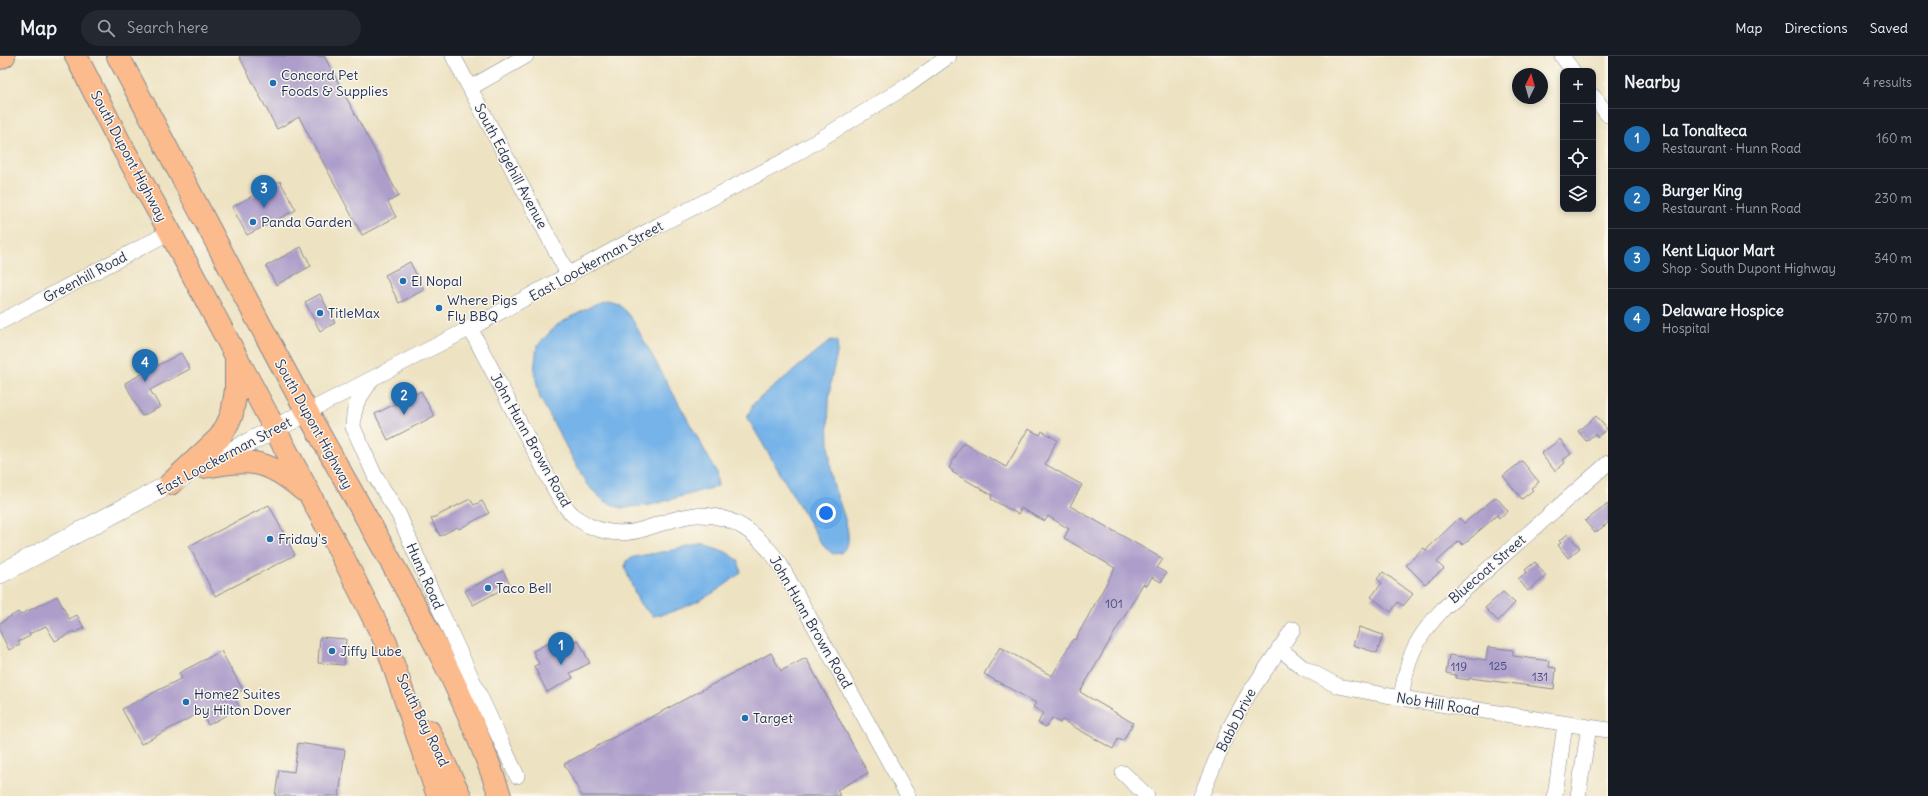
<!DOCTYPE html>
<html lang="en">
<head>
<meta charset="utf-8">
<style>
  body { margin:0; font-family:Delius,sans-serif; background:#242831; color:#f1f3f6 }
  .controls { position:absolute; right:12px; top:12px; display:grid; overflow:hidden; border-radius:8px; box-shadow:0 2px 6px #0003 }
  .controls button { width:36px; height:36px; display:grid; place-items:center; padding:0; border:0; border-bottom:1px solid #363941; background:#171b24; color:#f1f3f6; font:20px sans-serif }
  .compass { position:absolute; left:1512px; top:12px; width:36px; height:36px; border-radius:50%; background:#171b24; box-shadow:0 2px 6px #0003; rotate:5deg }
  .you { position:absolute; left:826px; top:457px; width:14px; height:14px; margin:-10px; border:3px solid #fff; border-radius:50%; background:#1a73e8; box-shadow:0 0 0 6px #1a73e833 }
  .badge { display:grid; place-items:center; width:26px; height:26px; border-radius:50%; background:#1f6fb2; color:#fff; font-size:13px; font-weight:700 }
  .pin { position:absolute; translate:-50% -33px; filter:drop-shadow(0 1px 2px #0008) }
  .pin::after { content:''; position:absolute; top:21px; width:14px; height:12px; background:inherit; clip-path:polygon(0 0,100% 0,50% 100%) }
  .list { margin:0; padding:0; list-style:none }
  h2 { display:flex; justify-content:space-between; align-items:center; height:52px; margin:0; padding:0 16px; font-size:17px }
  h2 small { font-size:13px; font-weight:400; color:#9ea1a6 }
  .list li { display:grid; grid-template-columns:26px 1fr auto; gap:12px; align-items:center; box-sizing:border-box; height:60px; padding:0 16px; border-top:1px solid #363941 }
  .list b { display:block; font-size:15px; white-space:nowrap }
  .list p { margin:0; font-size:13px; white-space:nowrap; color:#9ea1a6 }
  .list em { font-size:13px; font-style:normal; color:#9ea1a6 }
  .icon { flex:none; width:22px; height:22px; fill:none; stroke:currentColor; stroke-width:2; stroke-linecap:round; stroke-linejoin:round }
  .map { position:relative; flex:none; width:1608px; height:740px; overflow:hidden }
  header { display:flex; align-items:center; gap:24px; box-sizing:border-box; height:56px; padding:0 20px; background:#171b24; border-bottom:1px solid #363941 }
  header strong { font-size:19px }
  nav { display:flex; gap:22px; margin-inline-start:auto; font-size:14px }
  .search { width:280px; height:36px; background:#242831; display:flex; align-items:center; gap:10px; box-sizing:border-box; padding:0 14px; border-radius:22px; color:#9ea1a6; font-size:15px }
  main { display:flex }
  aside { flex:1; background:#171b24 }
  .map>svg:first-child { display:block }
</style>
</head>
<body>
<header>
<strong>Map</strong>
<div class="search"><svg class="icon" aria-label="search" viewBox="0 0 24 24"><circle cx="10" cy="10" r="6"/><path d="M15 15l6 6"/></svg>Search here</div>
<nav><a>Map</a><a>Directions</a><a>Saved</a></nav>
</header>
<main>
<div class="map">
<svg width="1608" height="740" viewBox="0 0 1608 740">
  <rect width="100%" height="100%" fill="#fbf7ec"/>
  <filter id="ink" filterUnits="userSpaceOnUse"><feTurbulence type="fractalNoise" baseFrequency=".025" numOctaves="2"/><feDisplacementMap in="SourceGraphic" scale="8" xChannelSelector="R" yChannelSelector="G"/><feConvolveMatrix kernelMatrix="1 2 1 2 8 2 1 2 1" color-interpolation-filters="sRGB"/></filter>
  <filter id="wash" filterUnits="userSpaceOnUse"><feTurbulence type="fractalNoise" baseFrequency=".012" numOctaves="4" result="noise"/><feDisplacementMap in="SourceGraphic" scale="16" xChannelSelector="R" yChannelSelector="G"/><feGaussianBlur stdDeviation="0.9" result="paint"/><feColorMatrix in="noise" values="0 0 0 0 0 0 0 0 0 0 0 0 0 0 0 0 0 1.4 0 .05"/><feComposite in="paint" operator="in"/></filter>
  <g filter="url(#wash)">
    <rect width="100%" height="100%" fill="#ede2c1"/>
    <path fill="#76b3e8" stroke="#4871a3" d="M606 244 618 247 632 263 716 415 718 430 651 449 621 452 604 445 587 429 540 342 534 315 537 290 557 269 597 247Z
      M831 284 837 285C839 297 833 312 831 324 827 357 828 389 832 422 835 440 853 473 847 490 846 492 843 495 841 497L833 498 823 490 747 361 754 347Z
      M705 488 726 496 738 504 741 516C720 536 682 556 653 560L639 547 625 512 626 505 634 501Z"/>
    <g id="blocks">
      <path fill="#ac9dca" d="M239 0H324L399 140 388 146 396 161 362 179 299 61 277 73Z
        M280 125 296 154 247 179 232 151Z
        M301 191 311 210 276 229 266 210Z
        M410 206 424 234 399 247 385 219Z
        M320 238 335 267 320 275 305 246Z
        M181 297 190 313 150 334 160 351 142 360 125 327Z
        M421 335 434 360 388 384 375 358Z
        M1596 360 1607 373 1597 381 1595 378 1586 385 1578 375Z
        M1028 373 1040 379 1042 375 1057 384 1045 408 1082 429 1070 450 1163 503 1157 512 1166 517 1161 526 1152 521 1147 530 1143 528 1080 636 1133 667 1123 685 1118 683 1113 693 1062 664 1060 667 1052 662 1046 671 1038 667 1043 657 1033 651 1036 647 984 618 1000 591 1052 620 1073 583 1075 584 1081 573 1115 512 1064 482 1069 473 1048 460 1045 465 1021 452 1018 458 991 443 992 439 952 416 953 415 949 412 963 387 1006 411Z
        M1560 383 1571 398 1563 404 1565 407 1555 415 1541 398Z
        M1522 405 1539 426 1531 432 1533 434 1522 443 1503 420Z
        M1496 441 1508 455 1499 462 1497 459 1463 489 1459 485 1437 506 1444 513 1425 528 1406 509 1424 492 1426 494 1459 462 1464 467Z
        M470 443 474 449 482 445 489 457 459 473 457 471 440 480 431 463Z
        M1608 448V467L1595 477 1585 465Z
        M269 449 295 499 215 540 189 490Z
        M1568 478 1580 492 1568 502 1558 489 1561 487 1559 485Z
        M1535 506 1546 520 1528 535 1518 523 1527 516 1525 514Z
        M503 515 510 529 473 549 465 535Z
        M1383 516 1413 538 1403 550 1398 546 1391 556 1371 541 1382 527 1377 523Z
        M1503 536 1515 547 1498 565 1485 552Z
        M57 540 69 563 77 559 84 572 75 577 74 575 55 585 46 570 29 578 30 580 18 586 20 589 9 594 0 576V567L18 556 20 559Z
        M1359 571 1383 579 1377 597 1353 589Z
        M562 580 567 589 578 584 590 607 570 617 573 622 547 636 534 610 539 608 533 595Z
        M320 581 346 583 344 609 318 607Z
        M1488 591 1513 594V600L1550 605 1549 611 1556 612 1554 633 1470 622 1469 624 1456 622V619L1446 617 1449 599 1486 604Z
        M221 595 243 634 233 639 240 652 208 669 201 656 141 688 122 653 182 622 179 617Z
        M771 597 781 615 806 602 868 717 837 734 840 740H582L564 708Z
        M298 687 345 694 339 740H275L279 714 294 716Z"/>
    </g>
  </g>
  <g filter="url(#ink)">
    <use href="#blocks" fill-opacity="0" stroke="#848890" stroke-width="1"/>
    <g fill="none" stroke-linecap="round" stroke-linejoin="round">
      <defs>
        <path id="minor" d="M453 0 569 220
          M1562 0 1573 15
          M470 32 526 0
          M1593 40 1608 59
          M0 266 170 176
          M470 272 555 434C560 442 565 452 573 459 592 476 620 481 644 473 661 468 679 460 697 459 735 458 759 479 780 508L908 740
          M372 323 357 346 354 358 353 371 375 420 399 459 435 543 517 720
          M307 356 480 267 659 169 786 104 907 30 949 0
          M1279 592 1302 611 1338 630 1401 642 1608 674
          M1401 642C1408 600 1414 584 1444 552L1608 407
          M1123 717 1147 740
          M1201 740 1229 673 1248 639 1293 573
          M1555 740 1565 668
          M1578 740 1589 671"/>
        <path id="tertiary" d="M209 407 307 356
          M0 518 183 421"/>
        <path id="trunk" d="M76 0 120 87 170 176 344 503 386 587 438 740
          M118 0C186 127 251 255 321 381 385 497 458 613 500 740
          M0 2 4 0
          M203 411C250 403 266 402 303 434
          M170 428 220 381 227 369 232 358 236 334V305
          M429 675 460 740"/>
      </defs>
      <use href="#minor" stroke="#848890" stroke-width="16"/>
      <use href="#tertiary" stroke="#848890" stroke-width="20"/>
      <use href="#trunk" stroke="#848890" stroke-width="24"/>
      <use href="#minor" stroke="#fff" stroke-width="15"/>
      <use href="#tertiary" stroke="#fff" stroke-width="19"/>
      <use href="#trunk" stroke="#fbbb8c" stroke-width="22"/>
    </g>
  </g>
  <g fill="#1f6fb2" stroke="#fbf7ec" stroke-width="1.5">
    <circle cx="273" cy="27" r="4"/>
    <circle cx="253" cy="166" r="4"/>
    <circle cx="403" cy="225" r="4"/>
    <circle cx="439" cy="252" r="4"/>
    <circle cx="320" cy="257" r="4"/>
    <circle cx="270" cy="483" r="4"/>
    <circle cx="488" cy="532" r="4"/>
    <circle cx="332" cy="595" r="4"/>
    <circle cx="186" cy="646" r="4"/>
    <circle cx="745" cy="662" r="4"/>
  </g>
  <g text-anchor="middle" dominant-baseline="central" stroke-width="3" stroke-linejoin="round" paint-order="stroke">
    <g font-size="12" fill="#3f4a79">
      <text x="1114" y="547">101</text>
      <text x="1498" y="609">125</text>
      <text x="1459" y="610">119</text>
      <text x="1540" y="620">131</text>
    </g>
    <g font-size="14" fill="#1b2f5e" stroke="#fbf7ec" text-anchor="start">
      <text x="281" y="19">Concord Pet<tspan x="281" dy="16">Foods &amp; Supplies</tspan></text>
      <text x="261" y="166">Panda Garden</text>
      <text x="411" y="225">El Nopal</text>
      <text x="447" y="244">Where Pigs<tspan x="447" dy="16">Fly BBQ</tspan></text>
      <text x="328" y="257">TitleMax</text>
      <text x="278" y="483">Friday's</text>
      <text x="496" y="532">Taco Bell</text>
      <text x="340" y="595">Jiffy Lube</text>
      <text x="194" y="638">Home2 Suites<tspan x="194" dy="16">by Hilton Dover</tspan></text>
      <text x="753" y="662">Target</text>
    </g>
    <g font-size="14" fill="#1b2f5e" stroke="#fbf7ec">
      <text transform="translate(129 100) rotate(62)">South Dupont Highway</text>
      <text transform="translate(511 110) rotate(62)">South Edgehill Avenue</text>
      <text transform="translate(596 205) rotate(-29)">East Loockerman Street</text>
      <text transform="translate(85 221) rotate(-28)">Greenhill Road</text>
      <text transform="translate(314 368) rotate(61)">South Dupont Highway</text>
      <text transform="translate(531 384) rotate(61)">John Hunn Brown Road</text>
      <text transform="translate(224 400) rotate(-28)">East Loockerman Street</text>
      <text transform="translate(1487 513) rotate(-41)">Bluecoat Street</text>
      <text transform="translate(425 520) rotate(66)">Hunn Road</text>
      <text transform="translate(811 566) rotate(60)">John Hunn Brown Road</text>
      <text transform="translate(1438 648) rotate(9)">Nob Hill Road</text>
      <text transform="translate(423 664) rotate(64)">South Bay Road</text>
      <text transform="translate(1236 664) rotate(-63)">Babb Drive</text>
    </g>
  </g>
</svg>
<div class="controls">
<button>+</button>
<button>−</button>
<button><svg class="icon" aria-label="locate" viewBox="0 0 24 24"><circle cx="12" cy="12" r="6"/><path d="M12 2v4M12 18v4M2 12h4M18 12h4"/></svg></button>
<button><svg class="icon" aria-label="layers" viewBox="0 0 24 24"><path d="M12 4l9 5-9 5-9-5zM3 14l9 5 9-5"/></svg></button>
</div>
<svg class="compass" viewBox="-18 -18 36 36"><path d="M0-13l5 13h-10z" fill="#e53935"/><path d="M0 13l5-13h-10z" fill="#9ea1a6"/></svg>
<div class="you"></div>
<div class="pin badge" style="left:561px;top:609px">1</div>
<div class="pin badge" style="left:404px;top:359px">2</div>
<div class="pin badge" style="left:264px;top:152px">3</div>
<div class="pin badge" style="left:145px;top:326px">4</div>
</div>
<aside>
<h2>Nearby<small>4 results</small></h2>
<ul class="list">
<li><span class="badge">1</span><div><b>La Tonalteca</b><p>Restaurant · Hunn Road</p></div><em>160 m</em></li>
<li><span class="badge">2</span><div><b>Burger King</b><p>Restaurant · Hunn Road</p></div><em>230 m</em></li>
<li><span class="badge">3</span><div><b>Kent Liquor Mart</b><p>Shop · South Dupont Highway</p></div><em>340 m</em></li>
<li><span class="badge">4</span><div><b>Delaware Hospice</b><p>Hospital</p></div><em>370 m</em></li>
</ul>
</aside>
</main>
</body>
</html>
